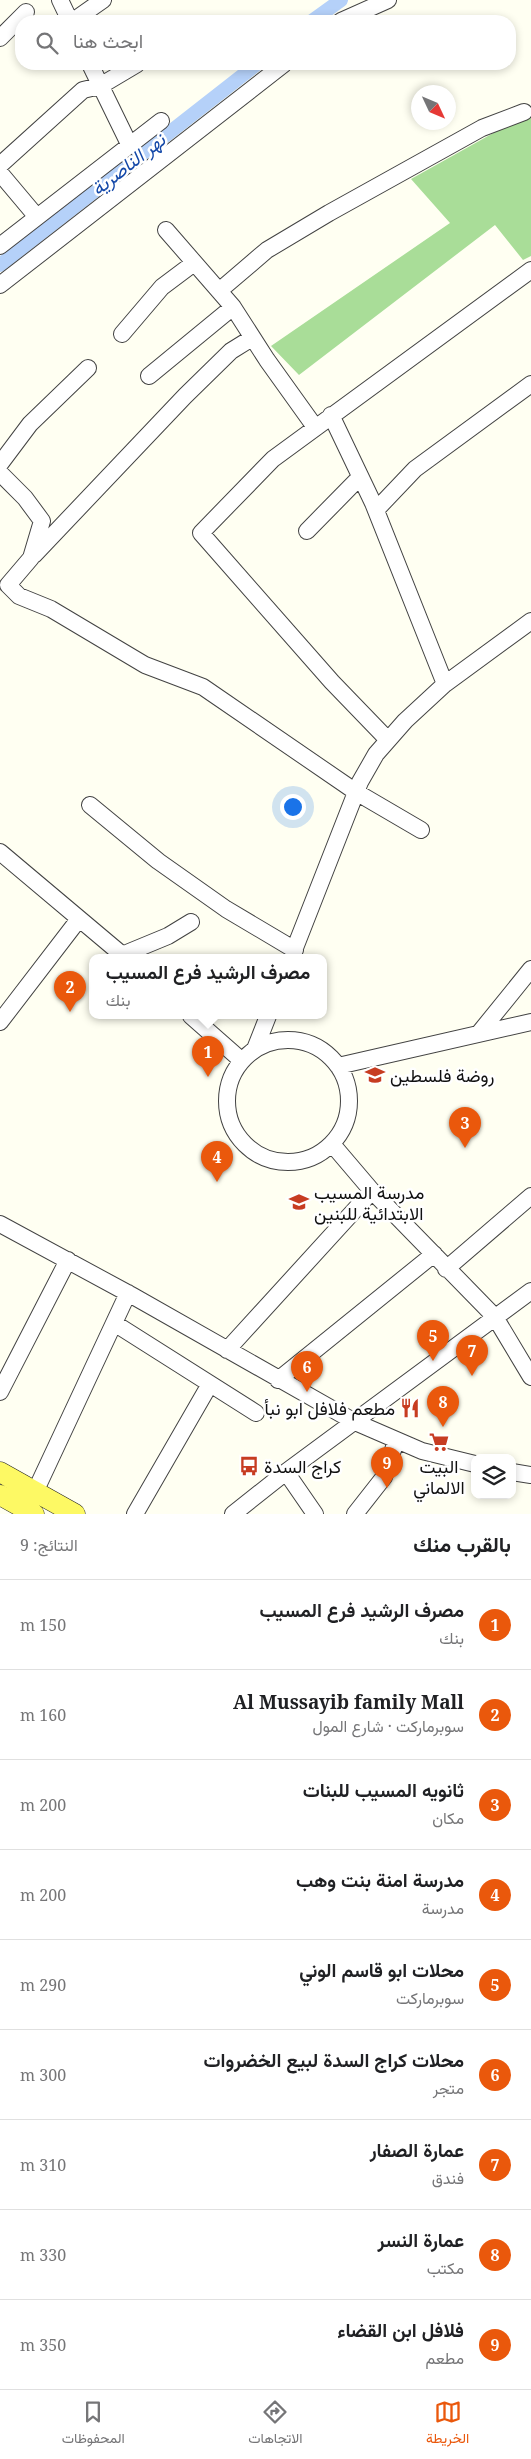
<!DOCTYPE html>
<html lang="ar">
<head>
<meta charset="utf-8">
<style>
  body { margin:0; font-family:"Noto Serif",Vazirmatn,serif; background:#f6f6f6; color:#202124; direction:rtl }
  .controls { position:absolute; right:15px; bottom:15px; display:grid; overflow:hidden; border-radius:10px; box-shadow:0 2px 8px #0003 }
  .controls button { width:45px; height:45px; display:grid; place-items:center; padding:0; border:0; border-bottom:1px solid #e0e0e0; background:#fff; color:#202124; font:25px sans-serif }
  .compass { position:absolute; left:411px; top:85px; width:45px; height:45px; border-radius:50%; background:#fff; box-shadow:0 2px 8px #0003; rotate:134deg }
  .you { position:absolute; left:292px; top:806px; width:18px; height:18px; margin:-12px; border:4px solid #fff; border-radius:50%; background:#1a73e8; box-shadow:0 0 0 8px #1a73e833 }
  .badge { display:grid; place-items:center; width:32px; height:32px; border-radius:50%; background:#ea580c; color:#fff; font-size:16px; font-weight:700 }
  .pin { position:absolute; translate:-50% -41px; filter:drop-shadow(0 1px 2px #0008) }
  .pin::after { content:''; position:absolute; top:26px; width:18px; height:15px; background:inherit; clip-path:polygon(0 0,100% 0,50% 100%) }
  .popup { position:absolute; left:89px; top:954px; width:238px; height:65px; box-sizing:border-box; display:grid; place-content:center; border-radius:10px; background:#fff; filter:drop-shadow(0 1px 4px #0005); font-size:16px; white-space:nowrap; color:#757577 }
  .popup b { font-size:19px; color:#202124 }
  .popup::after { content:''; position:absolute; left:50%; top:100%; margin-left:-10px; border:10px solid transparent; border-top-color:#fff }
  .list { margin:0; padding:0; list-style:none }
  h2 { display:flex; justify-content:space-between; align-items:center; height:65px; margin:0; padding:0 20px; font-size:21px }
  h2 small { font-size:16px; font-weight:400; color:#757577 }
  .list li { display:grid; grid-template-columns:32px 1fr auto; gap:15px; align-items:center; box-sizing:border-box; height:90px; padding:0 20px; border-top:1px solid #e0e0e0 }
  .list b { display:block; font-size:19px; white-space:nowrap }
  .list p { margin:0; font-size:16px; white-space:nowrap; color:#757577 }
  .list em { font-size:16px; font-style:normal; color:#757577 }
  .icon { flex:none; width:28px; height:28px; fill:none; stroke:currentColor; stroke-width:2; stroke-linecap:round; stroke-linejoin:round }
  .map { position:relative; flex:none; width:531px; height:1514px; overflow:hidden; direction:ltr }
  .search { position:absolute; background:#fff; box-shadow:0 2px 8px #0003; left:15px; right:15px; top:15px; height:55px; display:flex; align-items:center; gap:12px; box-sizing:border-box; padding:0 18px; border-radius:20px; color:#757577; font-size:19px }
  .sheet { height:875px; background:#fff }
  nav { display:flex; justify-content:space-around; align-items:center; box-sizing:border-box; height:70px; border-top:1px solid #e0e0e0; background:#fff; font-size:14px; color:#757577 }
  nav a { display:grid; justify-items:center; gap:2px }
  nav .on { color:#ea580c }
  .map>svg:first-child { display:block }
</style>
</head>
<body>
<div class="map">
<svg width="531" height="1514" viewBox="0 0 531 1514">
  <rect width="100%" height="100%" fill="#fffff2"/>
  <path fill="#a9dd98" d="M531 112V256L523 260 495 225 299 375 271 346 450 223 411 179Z"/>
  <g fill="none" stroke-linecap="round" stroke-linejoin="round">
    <path stroke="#b5d1f9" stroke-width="14" d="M312 21 341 0
      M0 265 257 64"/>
    <defs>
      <path id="minor" d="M60 0 70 21
        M73 21 103 0
        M341 21 388 0
        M0 38 26 12
        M90 64 129 144
        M0 165 83 90 100 86 137 64
        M0 173 37 217
        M166 230 233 307 267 360 315 427
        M0 246 161 121
        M0 285 284 64
        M219 291 267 250 329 213 482 128 524 112
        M122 334 162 287 194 263
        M149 376 233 307
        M331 415 373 503 445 684
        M0 464 30 424 88 368
        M0 473 25 498 42 521 31 558 8 585 19 596 51 609 145 665 203 687 356 792 421 830
        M376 510 415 469 531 384
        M307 531 360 477
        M34 555 185 396 231 351 252 338
        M388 740 332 682 201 533 273 459 531 270
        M90 805 158 861 226 909 295 950
        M0 852 126 958
        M122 955 168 936 191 922
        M291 958 360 782 376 754 405 721 445 684 531 621
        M191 1016 241 1060
        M0 1022 79 919
        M480 1032 531 969
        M227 1101a61 61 0 1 1 122 0a61 61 0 1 1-122 0Z
        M255 1049 268 1016
        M338 1066 531 1022
        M332 1144 372 1191 495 1317 531 1377
        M0 1224 133 1296 355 1422 422 1451 475 1464
        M446 1269 531 1196
        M114 1323 256 1413
        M227 1350 372 1191
        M278 1380 434 1254
        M0 1392 68 1260
        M286 1472 315 1514
        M512 1472 531 1475
        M35 1492 128 1293
        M135 1514 210 1384
        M233 1514 286 1472 531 1291
        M355 1514 384 1477 396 1441"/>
      <path id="major" d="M0 1472 75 1514
        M0 1495 34 1514"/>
    </defs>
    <use href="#minor" stroke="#434343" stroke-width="18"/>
    <use href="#major" stroke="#212121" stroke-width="21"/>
    <use href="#minor" stroke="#fff" stroke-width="16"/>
    <use href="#major" stroke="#fdf964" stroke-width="20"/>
  </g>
  <defs>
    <symbol id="school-bare" viewBox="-9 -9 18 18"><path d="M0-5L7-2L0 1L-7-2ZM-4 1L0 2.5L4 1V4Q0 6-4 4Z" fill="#c73c21" stroke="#fff" stroke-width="2.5" paint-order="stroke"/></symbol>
    <symbol id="restaurant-bare" viewBox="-9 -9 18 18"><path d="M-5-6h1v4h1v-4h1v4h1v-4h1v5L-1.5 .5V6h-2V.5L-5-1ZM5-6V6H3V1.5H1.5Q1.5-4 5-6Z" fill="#c73c21" stroke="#fff" stroke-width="2.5" paint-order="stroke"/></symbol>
    <symbol id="supermarket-bare" viewBox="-9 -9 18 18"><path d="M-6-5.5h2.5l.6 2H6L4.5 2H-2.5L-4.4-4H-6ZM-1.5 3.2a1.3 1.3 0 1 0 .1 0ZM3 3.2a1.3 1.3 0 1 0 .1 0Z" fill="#c73c21" stroke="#fff" stroke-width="2.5" paint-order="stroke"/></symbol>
    <symbol id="bus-bare" viewBox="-9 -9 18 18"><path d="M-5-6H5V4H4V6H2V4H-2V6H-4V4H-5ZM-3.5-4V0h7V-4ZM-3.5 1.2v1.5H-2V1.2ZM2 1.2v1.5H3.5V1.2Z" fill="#c73c21" stroke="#fff" stroke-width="2.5" paint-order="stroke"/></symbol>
  </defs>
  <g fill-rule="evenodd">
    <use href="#school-bare" x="361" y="1061" width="28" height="28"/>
    <use href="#school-bare" x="285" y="1188" width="28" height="28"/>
    <use href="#restaurant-bare" x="396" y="1394" width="28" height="28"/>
    <use href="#supermarket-bare" x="425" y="1428" width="28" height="28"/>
    <use href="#bus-bare" x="235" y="1452" width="28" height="28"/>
  </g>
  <g text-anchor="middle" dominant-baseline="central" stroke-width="5" stroke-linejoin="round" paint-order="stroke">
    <g font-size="18" fill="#101010" stroke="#fff" text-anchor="start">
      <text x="390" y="1075">روضة فلسطين</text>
      <text x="314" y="1192">مدرسة المسيب<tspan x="314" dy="21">الابتدائية للبنين</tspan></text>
      <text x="395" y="1408" text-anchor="end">مطعم فلافل ابو نبأ</text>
      <text x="264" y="1466">كراج السدة</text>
      <text x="439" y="1466" text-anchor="middle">البيت<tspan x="439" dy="21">الالماني</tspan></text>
    </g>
    <g font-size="19" font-style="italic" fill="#1247a8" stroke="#fff">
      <text transform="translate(128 164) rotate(-38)">نهر الناصرية</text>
    </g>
  </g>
</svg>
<div class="controls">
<button><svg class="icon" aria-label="layers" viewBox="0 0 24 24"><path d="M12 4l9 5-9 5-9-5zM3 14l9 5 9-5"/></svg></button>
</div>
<svg class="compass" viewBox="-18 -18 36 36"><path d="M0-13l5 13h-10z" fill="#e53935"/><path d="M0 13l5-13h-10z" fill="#757577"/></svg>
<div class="you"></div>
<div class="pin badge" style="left:208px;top:1077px">1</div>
<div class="popup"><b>مصرف الرشيد فرع المسيب</b>بنك</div>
<div class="pin badge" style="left:70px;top:1012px">2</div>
<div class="pin badge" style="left:465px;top:1148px">3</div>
<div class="pin badge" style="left:217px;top:1182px">4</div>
<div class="pin badge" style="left:433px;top:1361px">5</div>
<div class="pin badge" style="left:307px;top:1392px">6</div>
<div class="pin badge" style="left:472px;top:1376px">7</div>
<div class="pin badge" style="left:443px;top:1427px">8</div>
<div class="pin badge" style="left:387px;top:1488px">9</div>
<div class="search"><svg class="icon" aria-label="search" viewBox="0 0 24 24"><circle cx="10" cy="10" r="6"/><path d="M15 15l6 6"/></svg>ابحث هنا</div>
</div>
<section class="sheet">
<h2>بالقرب منك<small>النتائج: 9</small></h2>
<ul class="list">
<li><span class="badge">1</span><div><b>مصرف الرشيد فرع المسيب</b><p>بنك</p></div><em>150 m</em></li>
<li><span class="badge">2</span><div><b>Al Mussayib family Mall</b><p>سوبرماركت · شارع المول</p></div><em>160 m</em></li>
<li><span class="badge">3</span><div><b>ثانويه المسيب للبنات</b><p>مكان</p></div><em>200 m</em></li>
<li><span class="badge">4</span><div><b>مدرسة امنة بنت وهب</b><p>مدرسة</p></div><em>200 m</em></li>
<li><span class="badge">5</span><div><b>محلات ابو قاسم الوني</b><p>سوبرماركت</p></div><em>290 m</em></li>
<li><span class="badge">6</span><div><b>محلات كراج السدة لبيع الخضروات</b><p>متجر</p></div><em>300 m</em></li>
<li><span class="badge">7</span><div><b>عمارة الصفار</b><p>فندق</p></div><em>310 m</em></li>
<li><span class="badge">8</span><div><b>عمارة النسر</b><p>مكتب</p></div><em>330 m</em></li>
<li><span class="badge">9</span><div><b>فلافل ابن القضاء</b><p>مطعم</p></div><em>350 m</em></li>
</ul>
</section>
<nav>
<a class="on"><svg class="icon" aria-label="map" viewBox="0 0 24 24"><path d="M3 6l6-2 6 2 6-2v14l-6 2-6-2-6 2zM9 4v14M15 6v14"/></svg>الخريطة</a>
<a><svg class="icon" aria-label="directions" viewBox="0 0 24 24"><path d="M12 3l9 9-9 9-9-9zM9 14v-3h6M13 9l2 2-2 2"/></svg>الاتجاهات</a>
<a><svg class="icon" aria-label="saved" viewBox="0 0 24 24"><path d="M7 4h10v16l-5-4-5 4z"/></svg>المحفوظات</a>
</nav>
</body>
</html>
